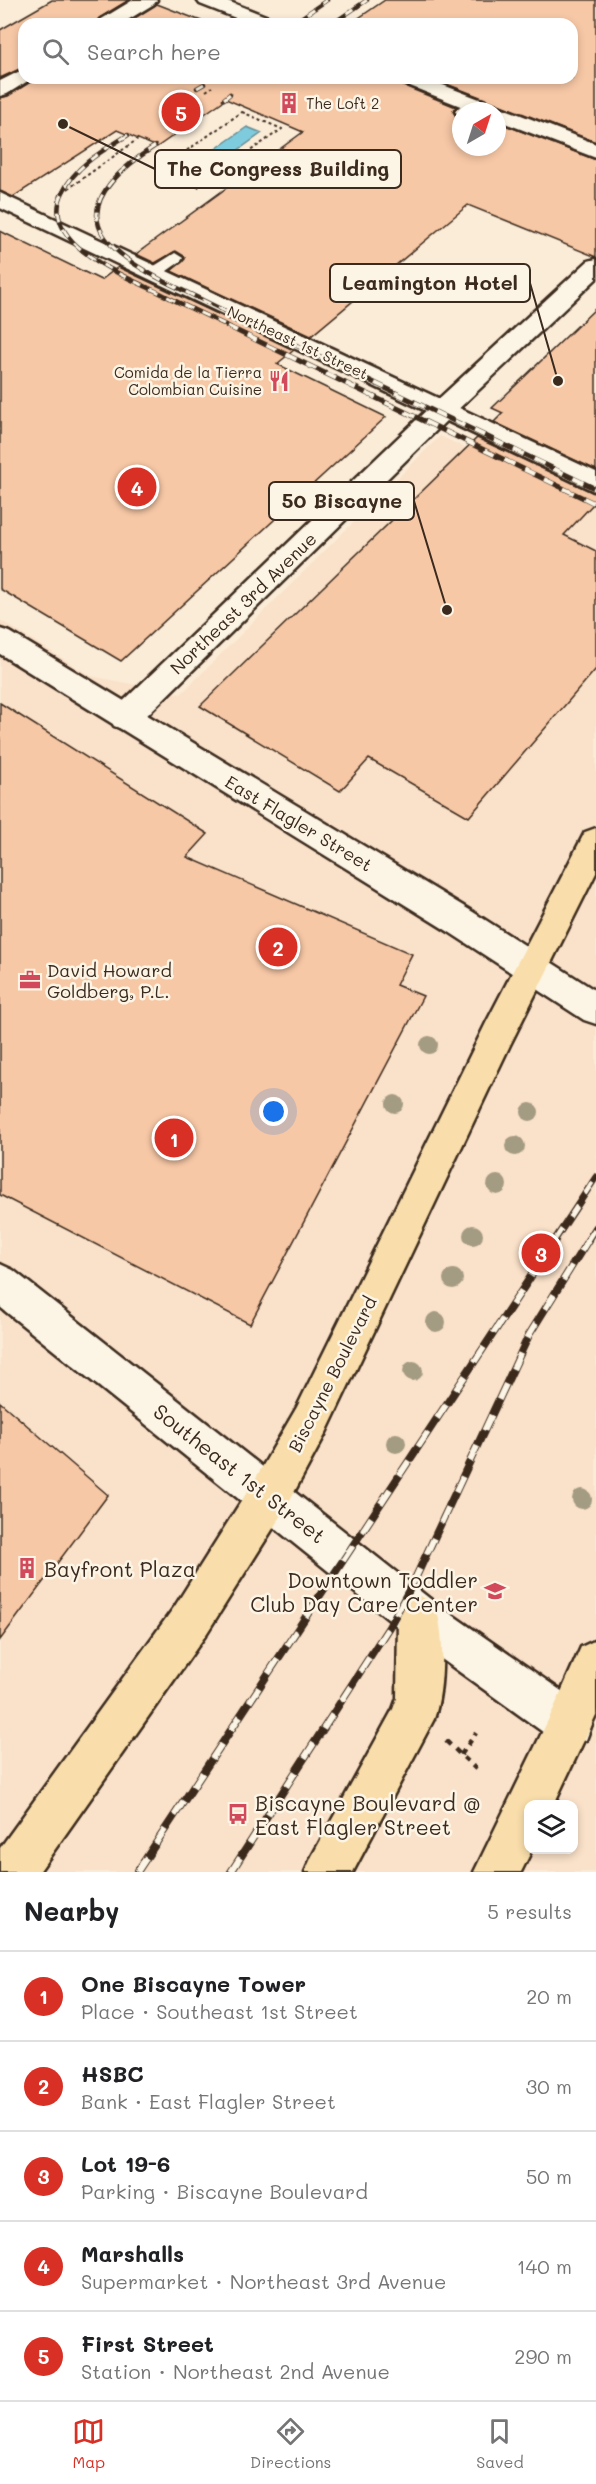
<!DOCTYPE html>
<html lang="en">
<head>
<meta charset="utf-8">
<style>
  body { margin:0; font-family:Mali,sans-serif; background:#f6f6f6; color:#202124 }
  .controls { position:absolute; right:18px; bottom:18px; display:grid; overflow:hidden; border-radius:12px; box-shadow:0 3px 9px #0003 }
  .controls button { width:54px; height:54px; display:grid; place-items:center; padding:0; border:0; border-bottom:2px solid #e0e0e0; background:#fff; color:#202124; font:30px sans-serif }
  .compass { position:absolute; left:452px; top:102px; width:54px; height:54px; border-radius:50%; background:#fff; box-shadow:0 3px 9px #0003; rotate:39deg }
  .you { position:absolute; left:274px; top:1112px; width:21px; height:21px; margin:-15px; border:4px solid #fff; border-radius:50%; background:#1a73e8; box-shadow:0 0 0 9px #1a73e833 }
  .badge { display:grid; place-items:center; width:39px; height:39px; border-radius:50%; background:#d93025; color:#fff; font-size:20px; font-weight:700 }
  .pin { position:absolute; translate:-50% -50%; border:3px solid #fff; box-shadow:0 2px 6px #0006 }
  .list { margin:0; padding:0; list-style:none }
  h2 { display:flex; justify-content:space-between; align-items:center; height:78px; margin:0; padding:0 24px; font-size:26px }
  h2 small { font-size:20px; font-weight:400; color:#757577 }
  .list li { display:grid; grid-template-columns:39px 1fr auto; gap:18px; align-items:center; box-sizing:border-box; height:90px; padding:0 24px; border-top:2px solid #e0e0e0 }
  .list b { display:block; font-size:22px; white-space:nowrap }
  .list p { margin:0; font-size:20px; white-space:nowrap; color:#757577 }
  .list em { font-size:20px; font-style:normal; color:#757577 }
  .icon { flex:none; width:33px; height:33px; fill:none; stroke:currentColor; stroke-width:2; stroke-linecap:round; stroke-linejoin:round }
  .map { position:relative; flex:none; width:596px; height:1872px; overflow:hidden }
  .search { position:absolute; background:#fff; box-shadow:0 3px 9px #0003; left:18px; right:18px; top:18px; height:66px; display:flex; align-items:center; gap:15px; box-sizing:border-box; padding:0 21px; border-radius:18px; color:#757577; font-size:22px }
  .sheet { height:528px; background:#fff }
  nav { display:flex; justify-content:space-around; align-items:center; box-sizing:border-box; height:84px; border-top:2px solid #e0e0e0; background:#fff; font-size:16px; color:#757577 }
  nav a { display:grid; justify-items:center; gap:3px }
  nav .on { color:#d93025 }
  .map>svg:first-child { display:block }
</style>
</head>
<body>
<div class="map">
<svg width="596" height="1872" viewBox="0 0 596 1872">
  <rect width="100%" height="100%" fill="#fbecd8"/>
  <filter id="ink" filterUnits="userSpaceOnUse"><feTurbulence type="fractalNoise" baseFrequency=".0167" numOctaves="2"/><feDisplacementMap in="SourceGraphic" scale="12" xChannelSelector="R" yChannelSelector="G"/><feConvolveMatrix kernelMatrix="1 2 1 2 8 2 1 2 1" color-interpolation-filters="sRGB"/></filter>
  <g filter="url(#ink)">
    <path fill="#fae1c9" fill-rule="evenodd" d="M440 436 584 505 596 487V1872H0V620L91 676 181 694ZM528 1804H574V1850H528Z"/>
    <path fill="#7fcbde" stroke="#648b91" stroke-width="1.5" d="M247 127 262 133 192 183 177 176Z"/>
    <path fill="#f7c8a6" stroke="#3b2a1e" stroke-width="1.5" d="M52 0H129L99 18 95 24H24V67L0 78V30Z
      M385 0H596V142L431 78H572V24H350Z
      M157 4 209 24H125Z
      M33 78H395L399 84 456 107 453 111 455 115 461 117V147H497V122L596 160V257L468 205 311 336 171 271 185 259 184 256 176 251 155 263 136 254 303 132 226 99 157 147 117 130 13 197 0 191V98L8 96 32 81Z
      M0 231 101 280 118 267 294 350 277 364 386 417 121 661 0 589Z
      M596 308V470L494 422 503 413 492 408Z
      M477 438 596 494V501L564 535 596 551V669L469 817 369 759 340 791 200 706Z
      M0 703 208 834 187 857 412 954 396 985 423 996 250 1324 0 1195Z
      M0 1402 108 1495 0 1640Z"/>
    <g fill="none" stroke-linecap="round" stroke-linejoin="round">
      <defs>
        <path id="lane" d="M472 99 479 103C474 110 469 111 461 111V115L457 114 455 111 467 100Z
          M175 253 183 258 181 261 160 276H148L146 273 148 270Z"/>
        <path id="street" d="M596 259V279L451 416 136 726 125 730 114 726 110 718 114 710 433 404 588 261Z"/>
        <path id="secondary" d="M133 0H157L154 4 121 24H97L100 20Z
          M197 0H225L276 20 279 24H251L200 4Z
          M24 69V78L31 79 7 94 0 96V81Z
          M397 78H425L596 144V158L497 120V111H473L400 82Z
          M0 193 596 472V492L0 208Z
          M0 629 10 632 473 912 596 991V1024L584 1020 449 932 0 654Z
          M0 1264 13 1270 434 1602 586 1708 592 1724 586 1740 570 1746 554 1740 404 1632 0 1307Z"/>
        <path id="primary" d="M596 828V873L510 1045 325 1435 284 1511 205 1636 39 1872H0V1848L175 1606 254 1481 297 1407 486 1023 585 832Z
          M419 1596 434 1602C446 1630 444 1690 434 1719L353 1872H305L312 1856 393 1709 397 1698 398 1617 404 1602Z
          M596 1640V1715L554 1804H528V1850H532L521 1872H474L554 1708 581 1647Z"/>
      </defs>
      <use href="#lane" stroke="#3b2a1e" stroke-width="5"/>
      <use href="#street" stroke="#3b2a1e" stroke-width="5"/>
      <use href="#secondary" stroke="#3b2a1e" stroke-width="5"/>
      <use href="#primary" stroke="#3b2a1e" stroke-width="5"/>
      <path stroke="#3b2a1e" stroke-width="2" stroke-dasharray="3 3" stroke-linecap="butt" d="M250 78 257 81 261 78
        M206 91 212 87
        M242 112 282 129 198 187 159 170Z
        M58 196 138 139"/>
      <path stroke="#3b2a1e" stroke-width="4.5" stroke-dasharray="6 6" stroke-linecap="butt" d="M446 1741 476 1769
        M461 1755 476 1733"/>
      <use href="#lane" fill="#fcf5e5" fill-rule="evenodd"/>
      <use href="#street" fill="#fcf5e5" fill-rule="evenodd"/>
      <use href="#secondary" fill="#fcf5e5" fill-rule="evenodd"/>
      <use href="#primary" fill="#f9deab" fill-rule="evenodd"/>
      <defs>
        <path id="rail-far3" d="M292 24 327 0
          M332 24 367 0
          M197 88 204 84
          M224 99 230 94
          M128 135C104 150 76 165 63 192 37 243 126 277 160 293 183 305 207 316 230 327
          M155 146C58 209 94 248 180 289 206 302 233 315 259 327"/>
        <path id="rail-far2" d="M227 326 596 504
          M256 326 596 489"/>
        <path id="rail-far1" d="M554 1241 596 1177
          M587 1241 596 1227"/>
        <path id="rail" d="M137 1872 555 1240
          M231 1872 389 1627 414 1581 529 1335 588 1240"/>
      </defs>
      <use href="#rail-far3" stroke="#3b2a1e" stroke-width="4.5"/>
      <use href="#rail-far2" stroke="#3b2a1e" stroke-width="5"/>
      <use href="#rail-far1" stroke="#3b2a1e" stroke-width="7"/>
      <use href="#rail" stroke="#3b2a1e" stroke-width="8"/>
      <use href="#rail-far3" stroke="#fcf5e5" stroke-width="3" stroke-dasharray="9" stroke-linecap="butt"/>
      <use href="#rail-far2" stroke="#fcf5e5" stroke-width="4" stroke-dasharray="11" stroke-linecap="butt"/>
      <use href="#rail-far1" stroke="#fcf5e5" stroke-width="4.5" stroke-dasharray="14" stroke-linecap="butt"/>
      <use href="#rail" stroke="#fcf5e5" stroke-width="6" stroke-dasharray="17" stroke-linecap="butt"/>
    </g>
    <g fill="#a49b83">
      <circle cx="429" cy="1045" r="9"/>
      <circle cx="395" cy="1104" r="9"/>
      <circle cx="530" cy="1112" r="9"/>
      <circle cx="515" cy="1146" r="10"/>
      <circle cx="497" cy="1185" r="10"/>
      <circle cx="473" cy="1235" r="10"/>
      <circle cx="453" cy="1279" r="10"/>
      <circle cx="436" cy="1322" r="10"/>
      <circle cx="413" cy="1371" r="10"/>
      <circle cx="396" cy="1443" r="10"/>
      <circle cx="582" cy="1499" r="10"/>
    </g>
  </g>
  <defs>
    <symbol id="building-bare" viewBox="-9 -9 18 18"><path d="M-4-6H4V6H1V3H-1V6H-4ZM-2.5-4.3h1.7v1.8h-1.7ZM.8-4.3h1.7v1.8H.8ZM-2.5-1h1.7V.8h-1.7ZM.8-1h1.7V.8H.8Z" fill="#d1495b" stroke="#fcf5e5" stroke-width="2.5" paint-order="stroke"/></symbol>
    <symbol id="restaurant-bare" viewBox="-9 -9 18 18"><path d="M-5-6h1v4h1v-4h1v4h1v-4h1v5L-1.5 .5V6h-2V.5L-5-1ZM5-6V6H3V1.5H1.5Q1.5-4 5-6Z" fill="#d1495b" stroke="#fcf5e5" stroke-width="2.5" paint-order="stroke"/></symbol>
    <symbol id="office-bare" viewBox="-9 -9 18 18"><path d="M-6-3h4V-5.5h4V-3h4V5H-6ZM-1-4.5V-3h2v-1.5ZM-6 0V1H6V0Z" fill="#d1495b" stroke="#fcf5e5" stroke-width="2.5" paint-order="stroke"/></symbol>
    <symbol id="school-bare" viewBox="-9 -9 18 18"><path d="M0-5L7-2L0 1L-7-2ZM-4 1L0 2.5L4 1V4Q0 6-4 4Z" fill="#d1495b" stroke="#fcf5e5" stroke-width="2.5" paint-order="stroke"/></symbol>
    <symbol id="bus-bare" viewBox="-9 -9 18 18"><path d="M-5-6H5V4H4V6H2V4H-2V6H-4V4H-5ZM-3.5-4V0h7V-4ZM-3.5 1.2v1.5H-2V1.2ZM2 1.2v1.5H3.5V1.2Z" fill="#d1495b" stroke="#fcf5e5" stroke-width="2.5" paint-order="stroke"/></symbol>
  </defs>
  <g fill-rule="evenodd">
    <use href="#building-bare" x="274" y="88" width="30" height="30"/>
    <use href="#restaurant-bare" x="264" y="366" width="30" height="30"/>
    <use href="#office-bare" x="15" y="965" width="30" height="30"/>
    <use href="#building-bare" x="12" y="1553" width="30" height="30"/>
    <use href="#school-bare" x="480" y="1576" width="30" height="30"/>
    <use href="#bus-bare" x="223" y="1799" width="30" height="30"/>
  </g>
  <g text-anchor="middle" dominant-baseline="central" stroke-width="5" stroke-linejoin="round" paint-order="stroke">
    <g font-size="15" fill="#3b2a1e" stroke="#fcf5e5" text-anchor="start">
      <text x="306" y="103">The Loft 2</text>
      <text x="262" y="372" text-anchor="end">Comida de la Tierra<tspan x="262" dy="17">Colombian Cuisine</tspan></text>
    </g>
    <g font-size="15" fill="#3b2a1e" stroke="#fcf5e5">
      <text transform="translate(298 342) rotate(25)">Northeast 1st Street</text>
    </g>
    <g font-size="18" fill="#3b2a1e" stroke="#fcf5e5">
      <text transform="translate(243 603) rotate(-44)">Northeast 3rd Avenue</text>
      <text transform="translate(299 823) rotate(31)">East Flagler Street</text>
      <text transform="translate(332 1374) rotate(-63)">Biscayne Boulevard</text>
    </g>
    <g font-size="18" fill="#3b2a1e" stroke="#fcf5e5" text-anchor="start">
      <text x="47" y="970">David Howard<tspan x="47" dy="21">Goldberg, P.L.</tspan></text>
    </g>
    <g font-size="21" fill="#3b2a1e" stroke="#fcf5e5">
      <text transform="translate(240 1473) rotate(38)">Southeast 1st Street</text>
    </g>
    <g font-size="21" fill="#3b2a1e" stroke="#fcf5e5" text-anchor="start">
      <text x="44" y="1568">Bayfront Plaza</text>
      <text x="478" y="1579" text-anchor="end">Downtown Toddler<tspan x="478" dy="24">Club Day Care Center</tspan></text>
      <text x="255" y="1802">Biscayne Boulevard @<tspan x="255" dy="24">East Flagler Street</tspan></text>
    </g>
  </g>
  <path fill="none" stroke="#3b2a1e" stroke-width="2" d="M63 124L155 169M558 381L530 283M447 610L414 501"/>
  <g fill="#3b2a1e" stroke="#fcf5e5" stroke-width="2">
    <circle cx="63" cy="124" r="6"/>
    <circle cx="558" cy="381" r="6"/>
    <circle cx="447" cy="610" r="6"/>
  </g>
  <g fill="#fcf5e5" stroke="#3b2a1e" stroke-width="2">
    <rect x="155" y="150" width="246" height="38" rx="6"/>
    <rect x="330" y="264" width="200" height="38" rx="6"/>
    <rect x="269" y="482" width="145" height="38" rx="6"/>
  </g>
  <g font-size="20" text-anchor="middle" font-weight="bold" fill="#3b2a1e">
    <text x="278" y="176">The Congress Building</text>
    <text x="430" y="290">Leamington Hotel</text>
    <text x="342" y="508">50 Biscayne</text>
  </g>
</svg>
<div class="controls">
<button><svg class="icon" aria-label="layers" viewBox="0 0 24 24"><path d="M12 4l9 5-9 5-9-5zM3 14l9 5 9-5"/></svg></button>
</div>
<svg class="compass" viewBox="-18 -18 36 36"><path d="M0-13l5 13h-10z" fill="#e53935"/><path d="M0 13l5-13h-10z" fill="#757577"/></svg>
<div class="you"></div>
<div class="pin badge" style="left:174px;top:1138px">1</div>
<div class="pin badge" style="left:278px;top:947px">2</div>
<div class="pin badge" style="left:541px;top:1253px">3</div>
<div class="pin badge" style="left:137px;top:487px">4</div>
<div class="pin badge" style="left:181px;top:112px">5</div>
<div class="search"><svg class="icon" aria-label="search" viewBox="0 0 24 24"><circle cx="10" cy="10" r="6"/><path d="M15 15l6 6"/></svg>Search here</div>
</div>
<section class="sheet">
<h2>Nearby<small>5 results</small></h2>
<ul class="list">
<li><span class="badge">1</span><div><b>One Biscayne Tower</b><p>Place · Southeast 1st Street</p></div><em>20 m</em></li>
<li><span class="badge">2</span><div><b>HSBC</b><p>Bank · East Flagler Street</p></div><em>30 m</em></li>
<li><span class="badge">3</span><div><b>Lot 19-6</b><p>Parking · Biscayne Boulevard</p></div><em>50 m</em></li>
<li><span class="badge">4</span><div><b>Marshalls</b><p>Supermarket · Northeast 3rd Avenue</p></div><em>140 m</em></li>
<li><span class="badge">5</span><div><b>First Street</b><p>Station · Northeast 2nd Avenue</p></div><em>290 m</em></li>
</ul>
</section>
<nav>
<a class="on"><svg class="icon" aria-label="map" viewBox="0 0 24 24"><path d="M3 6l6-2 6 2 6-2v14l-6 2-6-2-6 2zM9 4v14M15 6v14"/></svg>Map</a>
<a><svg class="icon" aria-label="directions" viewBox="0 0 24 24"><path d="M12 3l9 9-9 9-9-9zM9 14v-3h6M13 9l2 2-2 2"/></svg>Directions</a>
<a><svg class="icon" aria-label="saved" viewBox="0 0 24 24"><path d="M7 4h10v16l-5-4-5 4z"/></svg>Saved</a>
</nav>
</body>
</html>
